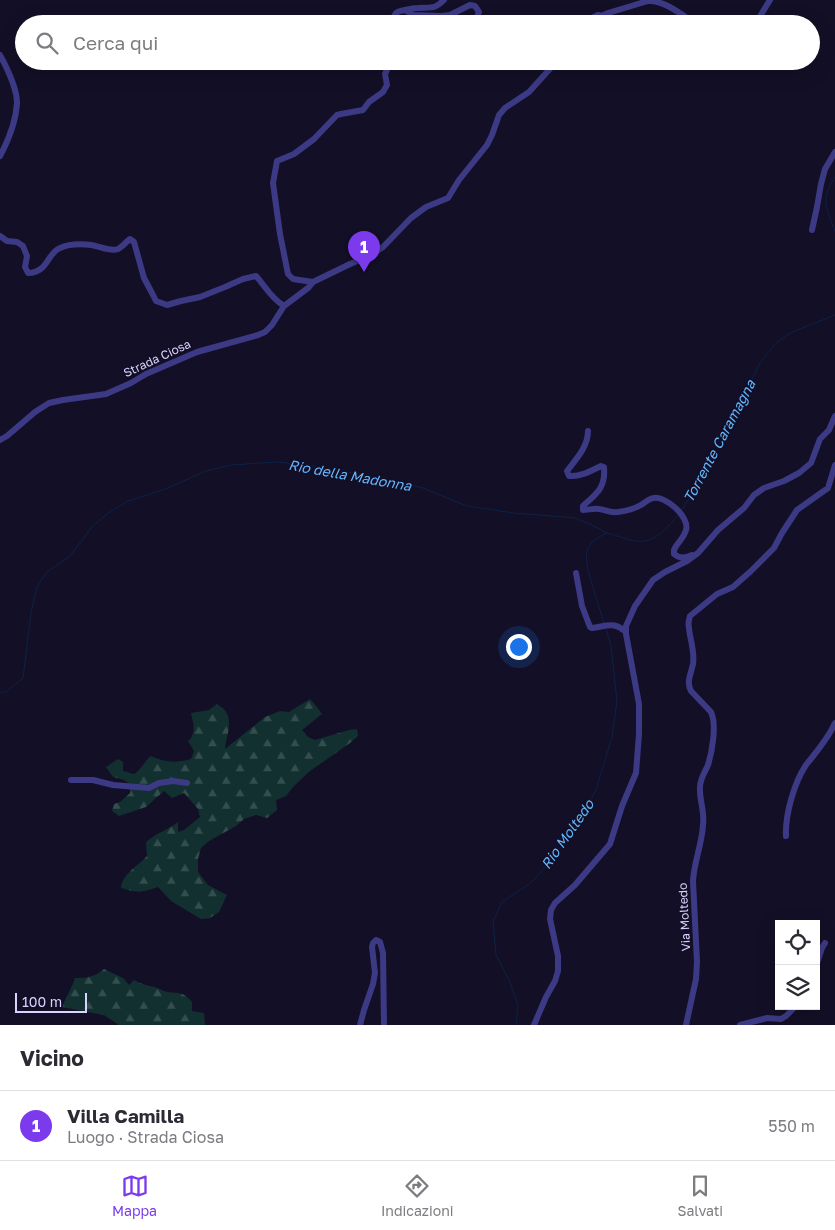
<!DOCTYPE html>
<html lang="it">
<head>
<meta charset="utf-8">
<style>
  body { margin:0; font-family:"Golos Text",sans-serif; background:#f7f7f7; color:#2b2b33 }
  .controls { position:absolute; right:15px; bottom:15px; display:grid; overflow:hidden; border-radius:0px; box-shadow:0 5px 20px #0002 }
  .controls button { width:45px; height:45px; display:grid; place-items:center; padding:0; border:0; border-bottom:1px solid #e1e1e2; background:#fff; color:#2b2b33; font:25px sans-serif }
  .scale { position:absolute; left:15px; bottom:12px; width:72px; box-sizing:border-box; padding-left:5px; border:2px solid #d9d4ff; border-top:0; font-size:14px; line-height:18px; white-space:nowrap; color:#d9d4ff; -webkit-text-stroke:4px #130f26; paint-order:stroke }
  .you { position:absolute; left:518px; top:646px; width:18px; height:18px; margin:-12px; border:4px solid #fff; border-radius:50%; background:#1a73e8; box-shadow:0 0 0 8px #1a73e833 }
  .badge { display:grid; place-items:center; width:32px; height:32px; border-radius:50%; background:#7c3aed; color:#fff; font-size:16px; font-weight:700 }
  .pin { position:absolute; translate:-50% -41px; filter:drop-shadow(0 1px 2px #0008) }
  .pin::after { content:''; position:absolute; top:26px; width:18px; height:15px; background:inherit; clip-path:polygon(0 0,100% 0,50% 100%) }
  .list { margin:0; padding:0; list-style:none }
  h2 { display:flex; justify-content:space-between; align-items:center; height:65px; margin:0; padding:0 20px; font-size:21px }
  h2 small { font-size:16px; font-weight:400; color:#7c7c81 }
  .list li { display:grid; grid-template-columns:32px 1fr auto; gap:15px; align-items:center; box-sizing:border-box; height:70px; padding:0 20px; border-top:1px solid #e1e1e2 }
  .list b { display:block; font-size:19px; white-space:nowrap }
  .list p { margin:0; font-size:16px; white-space:nowrap; color:#7c7c81 }
  .list em { font-size:16px; font-style:normal; color:#7c7c81 }
  .icon { flex:none; width:28px; height:28px; fill:none; stroke:currentColor; stroke-width:2; stroke-linecap:round; stroke-linejoin:round }
  .map { position:relative; flex:none; width:835px; height:1025px; overflow:hidden }
  .search { position:absolute; background:#fff; box-shadow:0 5px 20px #0002; left:15px; right:15px; top:15px; height:55px; display:flex; align-items:center; gap:12px; box-sizing:border-box; padding:0 18px; border-radius:28px; color:#7c7c81; font-size:19px }
  .sheet { height:135px; background:#fff }
  nav { display:flex; justify-content:space-around; align-items:center; box-sizing:border-box; height:70px; border-top:1px solid #e1e1e2; background:#fff; font-size:14px; color:#7c7c81 }
  nav a { display:grid; justify-items:center; gap:2px }
  nav .on { color:#7c3aed }
  .map>svg:first-child { display:block }
</style>
</head>
<body>
<div class="map">
<svg width="835" height="1025" viewBox="0 0 835 1025">
  <defs>
    <pattern id="forest-firs" width="22" height="20" patternUnits="userSpaceOnUse" patternTransform="scale(1.25)"><rect width="22" height="20" fill="#12302f"/><path d="M5 1l3.5 6h-7zM16 11l3.5 6h-7z" fill="#344d4e"/></pattern>
  </defs>
  <rect width="100%" height="100%" fill="#130f26"/>
  <path fill="url(#forest-firs)" d="M310 699 317 707 322 714 302 730 308 737 315 740 349 730 357 729 358 736 350 743 310 771 294 786 286 796 276 800 277 810 267 818 256 815 244 819 236 826 209 841 201 848 198 859V872L208 885 227 895 219 912 210 918 201 919 171 901 158 887C141 893 138 893 121 888 122 874 138 866 147 856L146 842C156 833 168 830 178 822V832L184 830 200 817 198 809 184 793 172 798 164 791 146 807 119 816 112 811 114 804 120 802 130 793 131 785 124 780 113 777 106 767 118 759 123 762V771L134 774C142 769 143 763 151 756 166 763 176 763 191 759L194 751 188 741C197 733 193 723 191 713L209 710 217 704C221 707 227 711 228 716 231 726 226 739 225 749L265 717 280 711 289 712Z
    M104 969 123 978 129 985 134 980C143 985 148 985 157 988 159 989 162 990 164 991 177 995 181 989 192 1002V1011L204 1013 205 1025H119L104 1015 62 1007C66 997 72 988 75 978 87 978 95 977 104 969Z"/>
  <g fill="none" stroke-linecap="round" stroke-linejoin="round">
    <path stroke="#0c2248" stroke-width="1" d="M835 177C820 200 826 208 835 231
      M681 511 703 477 724 437 760 363 775 344 790 333 835 315
      M604 623C600 608 583 564 587 551 590 541 599 537 607 533 616 535 625 539 634 541 655 544 666 529 679 514
      M0 692H6L23 678 31 613 37 587 47 572 70 556 92 527 107 514 128 501 163 490 206 471 231 465 278 462 313 466 370 476 423 488 467 506 514 513 575 518 592 525 607 533
      M516 1025 518 1005 509 980 496 955 493 922 502 902 532 882 553 858 575 827 596 790 612 737 617 701 611 646 606 629"/>
    <path stroke="#3d3a85" stroke-width="6" d="M405 10C409 9 414 8 418 8 431 7 434 10 444 0
      M395 24C392 14 396 11 405 10L413 15 441 16 450 15 470 5 475 6 479 12 474 24
      M586 24 592 18 598 15 602 16
      M594 24 602 16 608 13 648 1C664 0 682 15 696 24
      M752 24 759 18 770 0
      M0 55C7 68 17 89 17 103 16 120 8 141 0 156
      M812 230 817 207 821 184 825 169 835 152
      M0 236 7 241 17 242 23 246 27 256 25 267 28 273C48 273 47 253 60 248 69 244 82 244 91 245 99 246 110 252 118 249 122 247 126 242 130 239L134 242 144 278 152 293 156 301 167 305 181 301 200 297 225 287 243 279 256 276C265 286 271 298 284 306
      M313 282 293 279 288 274 280 234 273 183 277 161 294 154 314 139 337 115 341 114 363 110 369 102 383 92 387 85 385 74 391 61
      M588 431C588 447 576 459 567 471L569 476C580 477 591 471 601 466L604 467C606 488 596 494 583 506V510C588 510 594 508 599 509 607 510 608 513 618 512 625 511 634 509 641 505 645 503 649 498 654 498 666 496 690 517 686 530 684 538 677 543 674 550V554C680 559 685 558 692 555
      M0 440 7 436 35 412 49 403 63 400 106 394 131 383 146 374 197 352 258 335 265 332 272 325 284 306 308 288 313 282 350 264 370 256 383 247 411 218 426 207 448 198 459 180 487 145 492 135 499 115 505 108 529 92 557 61
      M576 573 582 606 590 627 592 628C607 626 613 621 626 632
      M71 780H93L113 785 149 788 159 783 173 781 187 783
      M786 836C785 815 794 783 806 765 817 751 828 739 835 723
      M816 966 822 948 825 943
      M360 1025 364 1010 373 984 375 973 372 947 373 943 376 940 380 942 383 953 384 1025
      M534 1025 546 997 555 981 558 971V956L550 919 551 910 555 903 575 885 610 844 622 806 636 773 639 734V704L626 634V626L635 606 653 580 665 572 687 561 698 553 718 530 744 508 754 495 764 488 784 481 799 473 811 463 820 439 829 430 835 416
      M686 1025 696 979 697 962 693 881C694 862 702 844 703 825 705 812 699 799 700 787 700 779 705 772 708 765 712 752 717 725 711 712L691 691C686 682 691 674 693 664 695 651 690 640 689 628 688 624 689 619 690 616L717 594 733 587 751 571 774 548 782 533 797 510 828 488 835 465
      M740 1025 767 1018 781 1019 786 1016 796 1006"/>
  </g>
  <g text-anchor="middle" dominant-baseline="central" stroke-width="4" stroke-linejoin="round" paint-order="stroke">
    <g font-size="12" fill="#d9d4ff" stroke="#130f26">
      <text transform="translate(157 358) rotate(-25)">Strada Ciosa</text>
      <text transform="translate(684 917) rotate(-93)">Via Moltedo</text>
    </g>
    <g font-size="14" font-style="italic" fill="#62b6ff" stroke="#130f26">
      <text transform="translate(719 441) rotate(-62)">Torrente Caramagna</text>
      <text transform="translate(350 475) rotate(10)">Rio della Madonna</text>
      <text transform="translate(567 834) rotate(-55)">Rio Moltedo</text>
    </g>
  </g>
</svg>
<div class="controls">
<button><svg class="icon" aria-label="locate" viewBox="0 0 24 24"><circle cx="12" cy="12" r="6"/><path d="M12 2v4M12 18v4M2 12h4M18 12h4"/></svg></button>
<button><svg class="icon" aria-label="layers" viewBox="0 0 24 24"><path d="M12 4l9 5-9 5-9-5zM3 14l9 5 9-5"/></svg></button>
</div>
<div class="scale">100 m</div>
<div class="you"></div>
<div class="pin badge" style="left:364px;top:272px">1</div>
<div class="search"><svg class="icon" aria-label="search" viewBox="0 0 24 24"><circle cx="10" cy="10" r="6"/><path d="M15 15l6 6"/></svg>Cerca qui</div>
</div>
<section class="sheet">
<h2>Vicino<small></small></h2>
<ul class="list">
<li><span class="badge">1</span><div><b>Villa Camilla</b><p>Luogo · Strada Ciosa</p></div><em>550 m</em></li>
</ul>
</section>
<nav>
<a class="on"><svg class="icon" aria-label="map" viewBox="0 0 24 24"><path d="M3 6l6-2 6 2 6-2v14l-6 2-6-2-6 2zM9 4v14M15 6v14"/></svg>Mappa</a>
<a><svg class="icon" aria-label="directions" viewBox="0 0 24 24"><path d="M12 3l9 9-9 9-9-9zM9 14v-3h6M13 9l2 2-2 2"/></svg>Indicazioni</a>
<a><svg class="icon" aria-label="saved" viewBox="0 0 24 24"><path d="M7 4h10v16l-5-4-5 4z"/></svg>Salvati</a>
</nav>
</body>
</html>
